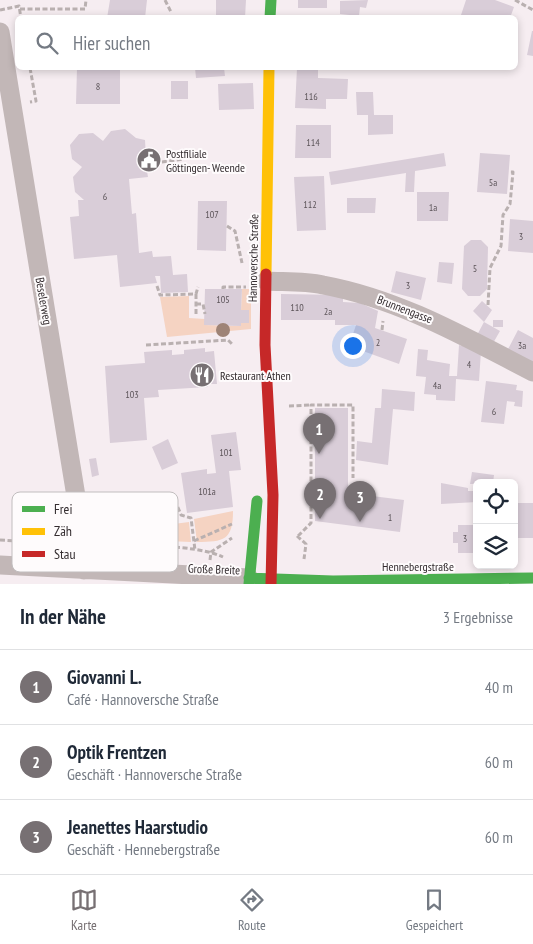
<!DOCTYPE html>
<html lang="de">
<head>
<meta charset="utf-8">
<style>
  body { margin:0; font-family:"PT Sans Narrow",sans-serif; background:#f2f2f3; color:#1f2937 }
  .controls { position:absolute; right:15px; bottom:15px; display:grid; overflow:hidden; border-radius:8px; box-shadow:0 2px 8px #0003 }
  .controls button { width:45px; height:45px; display:grid; place-items:center; padding:0; border:0; border-bottom:1px solid #e0e1e3; background:#fff; color:#1f2937; font:25px sans-serif }
  .you { position:absolute; left:352px; top:345px; width:18px; height:18px; margin:-12px; border:4px solid #fff; border-radius:50%; background:#1a73e8; box-shadow:0 0 0 8px #1a73e833 }
  .badge { display:grid; place-items:center; width:32px; height:32px; border-radius:50%; background:#777073; color:#fff; font-size:16px; font-weight:700 }
  .pin { position:absolute; translate:-50% -41px; filter:drop-shadow(0 1px 2px #0008) }
  .pin::after { content:''; position:absolute; top:26px; width:18px; height:15px; background:inherit; clip-path:polygon(0 0,100% 0,50% 100%) }
  .list { margin:0; padding:0; list-style:none }
  h2 { display:flex; justify-content:space-between; align-items:center; height:65px; margin:0; padding:0 20px; font-size:21px }
  h2 small { font-size:16px; font-weight:400; color:#747a83 }
  .list li { display:grid; grid-template-columns:32px 1fr auto; gap:15px; align-items:center; box-sizing:border-box; height:75px; padding:0 20px; border-top:1px solid #e0e1e3 }
  .list b { display:block; font-size:19px; white-space:nowrap }
  .list p { margin:0; font-size:16px; white-space:nowrap; color:#747a83 }
  .list em { font-size:16px; font-style:normal; color:#747a83 }
  .icon { flex:none; width:28px; height:28px; fill:none; stroke:currentColor; stroke-width:2; stroke-linecap:round; stroke-linejoin:round }
  .map { position:relative; flex:none; width:533px; height:584px; overflow:hidden }
  .search { position:absolute; background:#fff; box-shadow:0 2px 8px #0003; left:15px; right:15px; top:15px; height:55px; display:flex; align-items:center; gap:12px; box-sizing:border-box; padding:0 18px; border-radius:8px; color:#747a83; font-size:19px }
  .sheet { height:290px; background:#fff }
  nav { display:flex; justify-content:space-around; align-items:center; box-sizing:border-box; height:70px; border-top:1px solid #e0e1e3; background:#fff; font-size:14px; color:#747a83 }
  nav a { display:grid; justify-items:center; gap:2px }
  nav .on { color:#777073 }
  .map>svg:first-child { display:block }
</style>
</head>
<body>
<div class="map">
<svg width="533" height="584" viewBox="0 0 533 584">
  <rect width="100%" height="100%" fill="#f6edf1"/>
  <path fill="#f5d3c2" d="M242 289H251V329L167 337 160 297 189 296V318L205 319V325L241 326V323H249V310H241Z
    M233 511C233 540 224 542 197 542L194 519Z
    M189 522 191 542 98 538 97 534Z"/>
  <path fill="#d9cdd8" d="M110 0H147L145 18H107Z
    M216 0H246L245 18H216Z
    M298 0H327V8H298Z
    M368 0 366 8 360 7 359 16 340 14V1Z
    M466 0H495L514 7 510 18H460Z
    M532 31H533V56L527 55Z
    M77 68H120V104H76Z
    M195 68H224L225 76 196 78Z
    M297 68H318V78L348 79 347 99H326V109L295 108Z
    M171 81H188V99H171Z
    M253 83 254 109 219 110 218 84Z
    M356 92H373L374 115H393V134L368 135V115H357Z
    M296 125H331V158H295Z
    M125 129 136 138 145 140 146 158 153 157 155 170 147 171 148 177 129 179 132 214 136 213 139 253 152 251 153 257 171 256 173 275 187 274 188 292 161 293 160 276H155L157 283 120 287 117 255 74 259 70 217 79 216 78 200H84L75 192 73 177 82 167 72 159 70 145 79 134 93 133 103 141 111 131Z
    M444 153 446 166 415 171 414 192H405L406 173 331 185 329 172Z
    M480 153 510 155 507 194 477 192Z
    M324 176 326 230 297 231 294 177Z
    M417 192H449L448 221H417Z
    M347 198H376L375 213H347Z
    M198 201H227L226 251 197 250Z
    M510 219 533 221V253L508 251Z
    M471 240H481L488 247 487 289 480 296H468L462 289 464 246Z
    M439 262 454 263 452 284 437 282Z
    M396 271 426 278 421 300 391 292Z
    M205 289H242L241 310H249V323H241V326L204 325Z
    M281 294 343 295V302L360 303 378 311 375 328 407 339 399 364 349 346 356 325H335V320H281Z
    M482 301 492 310 484 322 473 311Z
    M493 320H503V327H493Z
    M484 322 500 331 492 345 476 337Z
    M518 330 533 338V366L506 353Z
    M459 345 481 351 479 381 456 379 455 401 436 400V395L424 394 426 377 416 376 418 349 428 350 427 360 450 364 449 376H457Z
    M205 348V352L214 351 217 384H208V387L158 390 159 397 144 398 147 440 110 443 105 366 145 363 144 352 172 350V355L184 354V350Z
    M486 381 517 385 516 390 523 391 522 407 514 406 515 402 507 401 504 424 481 422Z
    M382 389 415 392 414 411 393 409 388 465 356 460 357 441 372 443 375 408H381Z
    M315 408H348V493L404 500 400 532 315 521Z
    M236 432 241 470 229 471 233 507 187 513 181 473 207 469V474L216 473 211 435Z
    M168 439 178 463 162 470 152 447Z
    M96 458 99 475 92 477 89 459Z
    M472 472 494 475 493 483 470 484Z
    M441 483 468 488V491H477V502L441 504Z
    M514 503H533V538H514Z
    M458 525H477V553H458V543H453V532H458Z"/>
  <g fill="none" stroke-linecap="round" stroke-linejoin="round">
    <path stroke="#b9b0b0" stroke-width="3" stroke-dasharray="5 2.5" stroke-linecap="butt" d="M165 0 171 12
      M515 0 533 10
      M20 9H85L86 0
      M0 10 19 6 21 18
      M30 68 36 101 30 102
      M147 164 184 159
      M227 226 235 231 242 263
      M157 286 160 295 196 294 198 287
      M223 289V287H246
      M196 294V316
      M196 304H203L205 314
      M488 305 490 268 501 246 503 215 510 204 513 172H509
      M382 330 383 321
      M146 345 228 340 233 345
      M289 406 311 405
      M175 500 181 515 191 518 195 550
      M297 536 306 544 304 559
      M298 536 311 523V405H353V478
      M0 540 67 544
      M194 541 232 524
      M100 545C134 547 193 543 223 557
      M210 560 211 552 232 538"/>
    <path stroke="#c2b7b7" stroke-width="19" d="M0 32 84 545V570
      M266 281C285 282 305 281 323 285 399 299 465 337 533 372
      M0 565 249 578"/>
    <path stroke="#4caf50" stroke-width="11" d="M270 18 271 0
      M249 578 333 581 533 578
      M249 584 257 501"/>
    <path stroke="#ffc107" stroke-width="11" d="M266 274 269 68"/>
    <path stroke="#c62828" stroke-width="11" d="M266 274 265 345 273 495 271 584"/>
  </g>
  <circle fill="#9e8376" cx="223" cy="330" r="7"/>
  <defs>
    <symbol id="civic-disc" viewBox="-11 -11 22 22"><circle r="9.5" fill="#777073" stroke="#fefbfc"/><path d="M-.6-6.5H3V-4.5H.6V-3L4-1V1h2V6H-6V1h2V-1L-.6-3ZM-1.2 2.5V6h2.4V2.5Z" fill="#fff"/></symbol>
    <symbol id="restaurant-disc" viewBox="-11 -11 22 22"><circle r="9.5" fill="#777073" stroke="#fefbfc"/><path d="M-5-6h1v4h1v-4h1v4h1v-4h1v5L-1.5 .5V6h-2V.5L-5-1ZM5-6V6H3V1.5H1.5Q1.5-4 5-6Z" fill="#fff"/></symbol>
  </defs>
  <g fill-rule="evenodd">
    <use href="#civic-disc" x="135" y="146" width="28" height="28"/>
    <use href="#restaurant-disc" x="188" y="361" width="28" height="28"/>
  </g>
  <g text-anchor="middle" dominant-baseline="central" stroke-width="4" stroke-linejoin="round" paint-order="stroke">
    <g font-size="10" fill="#5c5459">
      <text x="98" y="86">8</text>
      <text x="311" y="96">116</text>
      <text x="313" y="142">114</text>
      <text x="493" y="182">5a</text>
      <text x="105" y="196">6</text>
      <text x="310" y="204">112</text>
      <text x="433" y="207">1a</text>
      <text x="212" y="214">107</text>
      <text x="521" y="236">3</text>
      <text x="475" y="268">5</text>
      <text x="408" y="285">3</text>
      <text x="223" y="299">105</text>
      <text x="297" y="307">110</text>
      <text x="328" y="311">2a</text>
      <text x="378" y="342">2</text>
      <text x="522" y="345">3a</text>
      <text x="469" y="364">4</text>
      <text x="437" y="385">4a</text>
      <text x="132" y="394">103</text>
      <text x="494" y="411">6</text>
      <text x="226" y="452">101</text>
      <text x="207" y="491">101a</text>
      <text x="390" y="517">1</text>
      <text x="465" y="538">3</text>
    </g>
    <g font-size="12" fill="#332c2f" stroke="#fefbfc" text-anchor="start">
      <text x="166" y="153">Postfiliale<tspan x="166" dy="14">Göttingen- Weende</tspan></text>
      <text x="220" y="375">Restaurant Athen</text>
    </g>
    <g font-size="12" fill="#332c2f" stroke="#fefbfc">
      <text transform="translate(253 258) rotate(-89)">Hannoversche Straße</text>
      <text transform="translate(44 301) rotate(80)">Beselerweg</text>
      <text transform="translate(405 309) rotate(21)">Brunnengasse</text>
      <text x="418" y="566">Hennebergstraße</text>
      <text transform="translate(214 569) rotate(2)">Große Breite</text>
    </g>
  </g>
  <rect x="12" y="492" width="166" height="80" rx="8" fill="#fefbfc" stroke="#c1bdbe" stroke-width="1"/>
  <rect x="22" y="506" width="23" height="6" fill="#4caf50"/>
  <rect x="22" y="528" width="23" height="7" fill="#ffc107"/>
  <rect x="22" y="551" width="23" height="6" fill="#c62828"/>
  <g font-size="14" fill="#332c2f">
    <text x="54" y="514">Frei</text>
    <text x="54" y="536">Zäh</text>
    <text x="54" y="559">Stau</text>
  </g>
</svg>
<div class="controls">
<button><svg class="icon" aria-label="locate" viewBox="0 0 24 24"><circle cx="12" cy="12" r="6"/><path d="M12 2v4M12 18v4M2 12h4M18 12h4"/></svg></button>
<button><svg class="icon" aria-label="layers" viewBox="0 0 24 24"><path d="M12 4l9 5-9 5-9-5zM3 14l9 5 9-5"/></svg></button>
</div>
<div class="you"></div>
<div class="pin badge" style="left:319px;top:454px">1</div>
<div class="pin badge" style="left:320px;top:519px">2</div>
<div class="pin badge" style="left:360px;top:522px">3</div>
<div class="search"><svg class="icon" aria-label="search" viewBox="0 0 24 24"><circle cx="10" cy="10" r="6"/><path d="M15 15l6 6"/></svg>Hier suchen</div>
</div>
<section class="sheet">
<h2>In der Nähe<small>3 Ergebnisse</small></h2>
<ul class="list">
<li><span class="badge">1</span><div><b>Giovanni L.</b><p>Café · Hannoversche Straße</p></div><em>40 m</em></li>
<li><span class="badge">2</span><div><b>Optik Frentzen</b><p>Geschäft · Hannoversche Straße</p></div><em>60 m</em></li>
<li><span class="badge">3</span><div><b>Jeanettes Haarstudio</b><p>Geschäft · Hennebergstraße</p></div><em>60 m</em></li>
</ul>
</section>
<nav>
<a class="on"><svg class="icon" aria-label="map" viewBox="0 0 24 24"><path d="M3 6l6-2 6 2 6-2v14l-6 2-6-2-6 2zM9 4v14M15 6v14"/></svg>Karte</a>
<a><svg class="icon" aria-label="directions" viewBox="0 0 24 24"><path d="M12 3l9 9-9 9-9-9zM9 14v-3h6M13 9l2 2-2 2"/></svg>Route</a>
<a><svg class="icon" aria-label="saved" viewBox="0 0 24 24"><path d="M7 4h10v16l-5-4-5 4z"/></svg>Gespeichert</a>
</nav>
</body>
</html>
